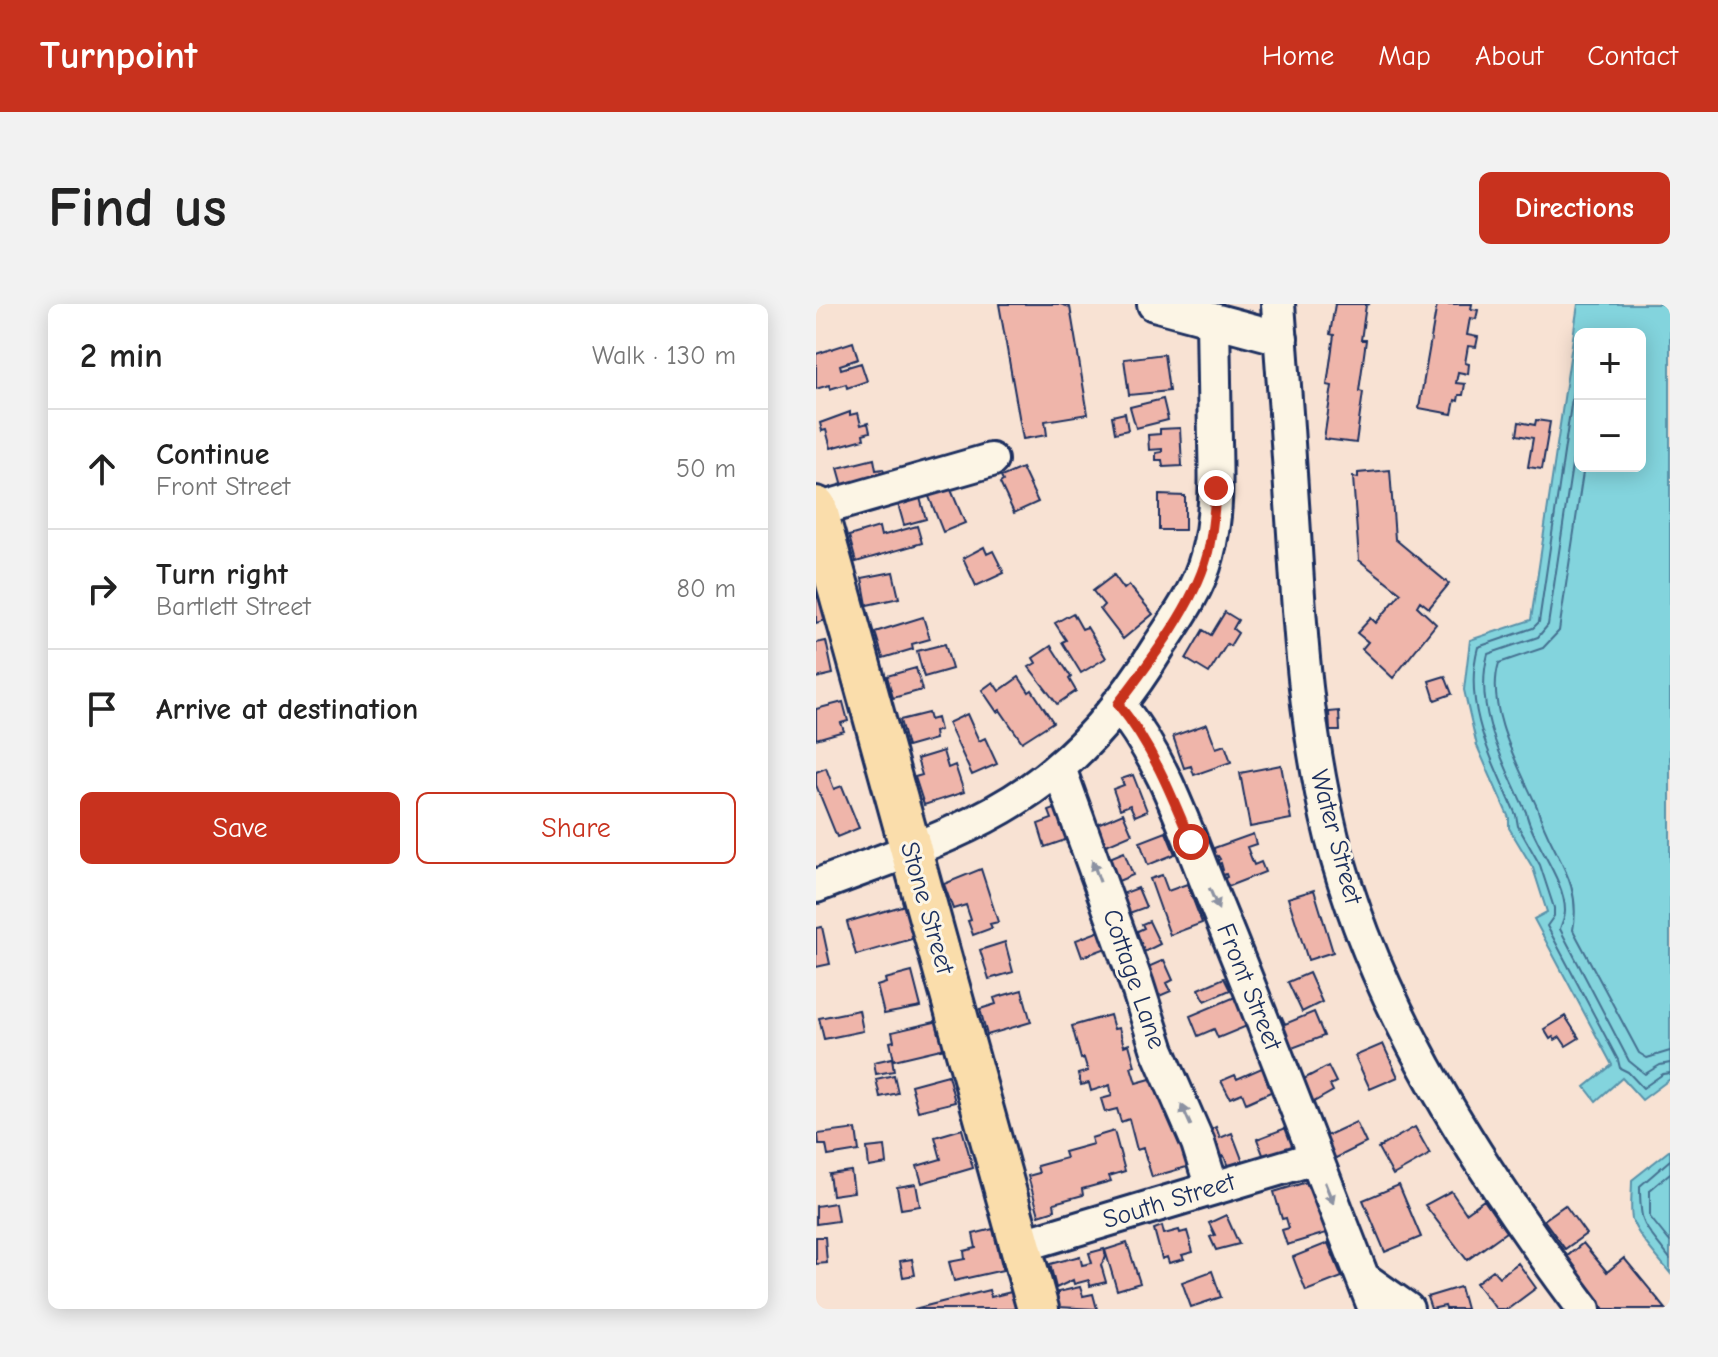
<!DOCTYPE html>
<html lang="en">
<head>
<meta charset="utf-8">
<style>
  body { margin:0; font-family:"Comic Neue",sans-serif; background:#f2f2f2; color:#222 }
  .controls { position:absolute; right:24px; top:24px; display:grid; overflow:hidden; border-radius:12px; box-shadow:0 4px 20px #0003 }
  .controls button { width:72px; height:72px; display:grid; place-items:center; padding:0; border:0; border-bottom:2px solid #e0e0e0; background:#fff; color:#222; font:40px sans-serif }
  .stop { position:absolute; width:24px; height:24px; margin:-18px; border:6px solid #c8321e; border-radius:50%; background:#fff }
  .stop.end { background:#c8321e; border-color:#fff; box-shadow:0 2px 8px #0008 }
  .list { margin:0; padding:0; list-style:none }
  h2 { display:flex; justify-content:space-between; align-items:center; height:104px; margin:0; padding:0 32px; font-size:34px }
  h2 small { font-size:26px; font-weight:400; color:#767676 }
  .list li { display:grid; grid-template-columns:52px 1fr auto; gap:24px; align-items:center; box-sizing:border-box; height:120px; padding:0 32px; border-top:2px solid #e0e0e0 }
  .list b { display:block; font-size:30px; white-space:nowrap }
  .list p { margin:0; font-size:26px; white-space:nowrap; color:#767676 }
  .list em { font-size:26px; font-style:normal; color:#767676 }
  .actions { display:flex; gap:16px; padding:24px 32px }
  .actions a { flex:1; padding:18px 0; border:2px solid #c8321e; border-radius:12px; text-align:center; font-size:28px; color:#c8321e }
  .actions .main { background:#c8321e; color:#fff }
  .icon { flex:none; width:44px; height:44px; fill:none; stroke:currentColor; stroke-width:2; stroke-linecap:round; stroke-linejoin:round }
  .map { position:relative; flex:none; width:854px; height:1005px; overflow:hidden; border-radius:12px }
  header { display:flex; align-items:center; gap:48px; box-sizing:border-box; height:112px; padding:0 40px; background:#c8321e; color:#fff }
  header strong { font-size:38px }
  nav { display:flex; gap:44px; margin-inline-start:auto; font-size:28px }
  .intro { display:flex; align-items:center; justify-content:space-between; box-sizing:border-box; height:192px; padding:0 48px }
  h1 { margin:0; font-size:56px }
  .button { padding:20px 36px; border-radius:12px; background:#c8321e; color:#fff; font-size:28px; font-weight:700 }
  main { display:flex; gap:48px; padding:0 48px }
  aside { flex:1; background:#fff; border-radius:12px; box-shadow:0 4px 20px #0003 }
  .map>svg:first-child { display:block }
</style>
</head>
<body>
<header>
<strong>Turnpoint</strong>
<nav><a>Home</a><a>Map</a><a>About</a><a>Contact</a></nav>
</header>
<div class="intro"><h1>Find us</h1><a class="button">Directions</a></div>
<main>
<aside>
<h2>2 min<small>Walk · 130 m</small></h2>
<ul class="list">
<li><svg class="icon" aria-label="ahead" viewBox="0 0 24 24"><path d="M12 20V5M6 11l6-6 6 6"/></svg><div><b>Continue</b><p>Front Street</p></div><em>50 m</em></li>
<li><svg class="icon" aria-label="right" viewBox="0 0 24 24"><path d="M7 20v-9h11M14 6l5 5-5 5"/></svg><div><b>Turn right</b><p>Bartlett Street</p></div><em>80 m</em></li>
<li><svg class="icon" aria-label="arrive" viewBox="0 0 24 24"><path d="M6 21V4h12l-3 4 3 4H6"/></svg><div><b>Arrive at destination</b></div></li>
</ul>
<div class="actions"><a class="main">Save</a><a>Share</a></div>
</aside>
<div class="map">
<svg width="854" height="1005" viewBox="0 0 854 1005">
  <rect width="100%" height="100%" fill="#f8e2d3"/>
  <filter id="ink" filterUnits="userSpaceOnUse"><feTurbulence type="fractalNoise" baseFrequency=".0125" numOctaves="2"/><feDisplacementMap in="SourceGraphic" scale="16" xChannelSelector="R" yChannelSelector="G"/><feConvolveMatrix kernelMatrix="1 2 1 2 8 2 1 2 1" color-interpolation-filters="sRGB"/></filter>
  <g filter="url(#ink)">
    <path fill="#83d4dd" stroke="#5992aa" stroke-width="2" fill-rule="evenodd" d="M762 0H854V775L826 796 806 774 780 797 769 783 796 761 718 615 731 608 717 564 693 524V514L661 442 648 386 654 336 715 316ZM824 30V162H764V30Z
      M854 846V969C844 956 819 929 816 915 814 903 816 888 816 876Z"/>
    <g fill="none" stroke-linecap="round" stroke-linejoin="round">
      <path stroke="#457191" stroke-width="2" d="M764 40 723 318 717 324 662 343C646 403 677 457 700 511L702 522 724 561 738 604V612L731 622 802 756 804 764 812 768 827 784 847 770 854 769
        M764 108 732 321 722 333 672 350C657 405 688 459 710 508 716 538 749 575 749 607 749 614 745 620 744 625L813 757 829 770 844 761 854 759
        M768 162 743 327 727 344 683 359C669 404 703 463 721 503 733 548 767 574 757 626L823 749 831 754 854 747
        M854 856 824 882C824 927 829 920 854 955
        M854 869 834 886V913L854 938"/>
    </g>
    <path fill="#efb5aa" stroke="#1b2f5e" stroke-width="2" d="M183 0H244L254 3 272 110 229 117 231 131 207 135Z
      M519 0H554L550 1 545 36H550L543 87 547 88 540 139 508 135 516 82 511 81 518 31 514 30Z
      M621 0H656L655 5 662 6 660 15 654 14 651 31 662 33 660 43 652 42 649 59 653 60 652 70 642 68 640 79 649 80 647 91H643L642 97 639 96 636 110 603 104Z
      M37 38 42 55 24 61 25 65 45 59 51 77 31 84 30 80 14 85 13 81 0 85V50Z
      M348 50 353 87 313 91 308 55Z
      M347 95 352 116 320 124 314 103Z
      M34 108V111L42 109 45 121 52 119 54 128 47 130 48 135 15 144 10 126 6 127 4 119Z
      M309 109 312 126 299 129 296 112Z
      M720 116 734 118 726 165 712 163 717 134 701 131 703 118 719 121Z
      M364 124 366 162 347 163 346 156H340V149L346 148V145L333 146 332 131 344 130V125Z
      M58 155 60 166 67 165 69 171 29 189 22 164Z
      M206 164 222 198 198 209 184 179 187 177 185 173Z
      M574 166 579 235 633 280 613 304 604 297 601 302 620 320 577 374 546 345 552 338 541 329 555 314 560 319 585 289 543 256 537 173 542 174V169Z
      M133 181 149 219 127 228 112 190Z
      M343 191 369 192V226H343Z
      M104 194 110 215 88 221 82 200Z
      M101 222 106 239 40 258 33 232 63 223 65 232Z
      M168 243 171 250 177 247 188 269 160 282 147 254Z
      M77 268 83 294 51 301 46 274Z
      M298 271 308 285 313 281 337 310 307 335 284 305 288 301 277 287Z
      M0 287 10 316 0 319Z
      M409 308 422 316 417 325 422 329 414 342 411 340 393 369 370 355 387 326 395 331Z
      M257 309 266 325 271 323 290 354 265 369 246 338 250 336 239 319Z
      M107 313 114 335 96 340 97 345 67 354 59 328Z
      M10 337 17 370 0 374V339Z
      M129 340 136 365 108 373 101 347Z
      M235 342 255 373 253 375 260 387 241 400 213 363 220 359 217 354Z
      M100 364 106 386 77 394 71 372Z
      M629 372 636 390 619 396 613 377Z
      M203 373 213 388 216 386 237 418 206 438 184 406 181 408 166 386 177 378 183 387Z
      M27 398 32 417 25 419 28 427 0 435V405Z
      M523 407 524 427H514L513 408Z
      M112 409 114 416 121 414 124 426 118 428 119 435 91 443 84 416Z
      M151 410 163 437 169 434 181 460 156 471 132 419Z
      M391 420 400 444 409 441 415 458 378 471 375 462 368 464 357 432Z
      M127 447 132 464 139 461 148 488 108 501 99 473 106 471 101 455Z
      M465 461 475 515 434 523 424 469Z
      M10 464 18 485 26 482 43 524 21 533 0 481V468Z
      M317 471 331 507 319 512 314 501 304 505 297 485 308 481 305 475Z
      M247 502 258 533 229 543 222 520 236 515 233 507Z
      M307 509 316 530 281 545 272 524Z
      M350 528 359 550 332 561 324 538Z
      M437 530 440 540 431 543 438 561 445 558 449 568 413 582 407 575 411 573 410 570 405 572 403 568 407 566 405 559 401 561 400 557 404 555 402 552 399 553 398 544Z
      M308 548 317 571 300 578 284 558Z
      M165 565 182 618 174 620 176 624 157 631 152 617 155 616 150 601 137 605 128 580Z
      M346 571 352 587 371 580 386 619 354 631 334 575Z
      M322 584 330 603 305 612 298 593Z
      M498 586 517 648 492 656 472 594Z
      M89 601 99 634 40 651 31 618Z
      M333 617 344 640 320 652 311 632 328 624 326 620Z
      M6 623 14 660 0 663V624Z
      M289 625 296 642 266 653 260 636Z
      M189 638 197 668 173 675 164 646Z
      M348 656 357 676 351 679 355 687 341 693 325 666Z
      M96 668 105 703 68 710 61 682 70 679 69 675Z
      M493 669 506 698 486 708 472 678Z
      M408 674 414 686 389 697 383 685Z
      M206 686 215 718 171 731 164 705 180 700 178 694Z
      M419 693 431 722 402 734 398 725 382 732 374 712Z
      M43 706 47 727 8 735 3 714Z
      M498 708 508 732 471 746 460 716 466 713 469 720Z
      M294 711 298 725 303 724 308 742 313 740 319 762 315 763 320 779 338 774 350 805 357 803 374 862 336 873 327 844 321 846 313 815 305 818 301 805 289 808 285 795 296 792 294 781 275 787 273 779 265 781 262 770 272 767 268 754 265 755 256 722Z
      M749 712 763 734 750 742 744 733 739 736 737 733 734 735 728 725Z
      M123 717 129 744 78 756 74 738 78 737 76 728Z
      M567 740 582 773 554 785 539 752Z
      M76 754 78 767 60 770 58 758Z
      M512 762 520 778 514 781 517 787 496 799 484 777Z
      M448 763 457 787 430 799 426 789 414 794 405 777 419 771 421 775Z
      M78 771 82 789 64 793 60 775Z
      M132 771 139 798 102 807 95 781Z
      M540 818 550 839 518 855 508 833Z
      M400 823 404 834 416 829 427 858 412 863 408 852 395 856 392 827Z
      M599 823 614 850 577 871 562 844Z
      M470 824 477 843 448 853 441 835Z
      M40 825 43 847 12 852 10 841H3L2 830Z
      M146 825 157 864 106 879 101 862 125 855 119 833Z
      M298 827 309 867 293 872 295 877 266 885 267 891 238 899 239 906 223 911 212 872 223 869 221 862 250 854 248 848 277 840 275 834Z
      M69 842 71 860 53 863 51 844Z
      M35 867 38 888 16 891 13 870Z
      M494 877 510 929 471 941 466 926 473 924 470 914 466 915 458 888Z
      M100 880 104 902 85 905 81 883Z
      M583 881 605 933 569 948 547 896Z
      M635 887 650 909 668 896 690 928 651 956 609 901Z
      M19 899 22 917 0 920V902Z
      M749 901 770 930 749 945 728 916Z
      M410 911 423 940 400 946 394 933 399 931 393 919Z
      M346 922 348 930 363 926 364 929 371 927 377 948 366 951 368 955 353 959 351 953 346 955 338 925Z
      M177 925 187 966 138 977 133 958 149 955 148 947 160 944 157 930Z
      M0 933H9L11 959 0 960Z
      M311 939 324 979 301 986 289 946Z
      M512 939 526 973 490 987 477 953Z
      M767 939 791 968 808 954 850 1005H788L748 955Z
      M288 945 290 953 285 961 290 978 274 982 273 976 258 980 257 976 240 984 234 960 264 952 266 961 276 959 273 949Z
      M96 955 99 971 87 973 84 957Z
      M702 959 720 984 692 1005H680L660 979 677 966 683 973Z
      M396 967 405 993 375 1003 366 978Z
      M264 983 267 992 277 990 281 1005 242 1003 239 992 242 991V988Z
      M644 983 650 1005H630L629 1002 615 1005 611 993Z
      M173 986 175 993 199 987 204 1005H98Z"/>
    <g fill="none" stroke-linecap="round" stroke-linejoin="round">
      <defs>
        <path id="minor" d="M338 0 465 34
          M462 0C468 76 473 153 478 229 484 332 491 433 516 534 559 704 664 866 768 1005
          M1 206 175 156
          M302 400C348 456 369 525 396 591 453 728 504 867 559 1005
          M243 464 321 681 342 747 382 839 396 884
          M0 582C72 554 151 530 215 485 267 449 310 396 343 342 361 315 383 284 391 252 401 215 400 176 399 138 398 97 398 57 397 17
          M207 941 499 854
          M547 974 591 1005"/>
        <path id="major" d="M0 203 222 1005"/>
      </defs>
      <use href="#minor" stroke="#1b2f5e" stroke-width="38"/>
      <use href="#major" stroke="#1b2f5e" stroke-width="46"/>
      <use href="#minor" stroke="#fcf5e5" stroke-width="32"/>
      <use href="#major" stroke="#faddab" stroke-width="40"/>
    </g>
    <defs><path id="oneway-solid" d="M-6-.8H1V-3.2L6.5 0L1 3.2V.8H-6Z" transform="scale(2)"/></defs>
    <g fill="#8c92a2">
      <use href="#oneway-solid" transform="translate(280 567) rotate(-110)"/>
      <use href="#oneway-solid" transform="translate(398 595) rotate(67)"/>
      <use href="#oneway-solid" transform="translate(370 811) rotate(-114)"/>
      <use href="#oneway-solid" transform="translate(513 889) rotate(68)"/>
    </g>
  </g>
  <g fill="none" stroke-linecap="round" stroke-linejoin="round" filter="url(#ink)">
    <path stroke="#c8321e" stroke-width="10" d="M375 538C355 489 336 442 302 400 333 359 378 301 391 252 397 230 398 207 400 184"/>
  </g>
  <g text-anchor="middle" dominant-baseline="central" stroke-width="6" stroke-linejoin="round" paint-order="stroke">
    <g font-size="26" fill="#1b2f5e" stroke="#fcf5e5">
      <text transform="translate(520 533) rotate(75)">Water Street</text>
      <text transform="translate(111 604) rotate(74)">Stone Street</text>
      <text transform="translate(318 675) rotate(71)">Cottage Lane</text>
      <text transform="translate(433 683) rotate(68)">Front Street</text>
      <text transform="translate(353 897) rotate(-17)">South Street</text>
    </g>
  </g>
</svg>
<div class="controls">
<button>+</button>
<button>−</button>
</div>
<div class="stop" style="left:375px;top:538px"></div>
<div class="stop end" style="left:400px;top:184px"></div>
</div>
</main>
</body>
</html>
